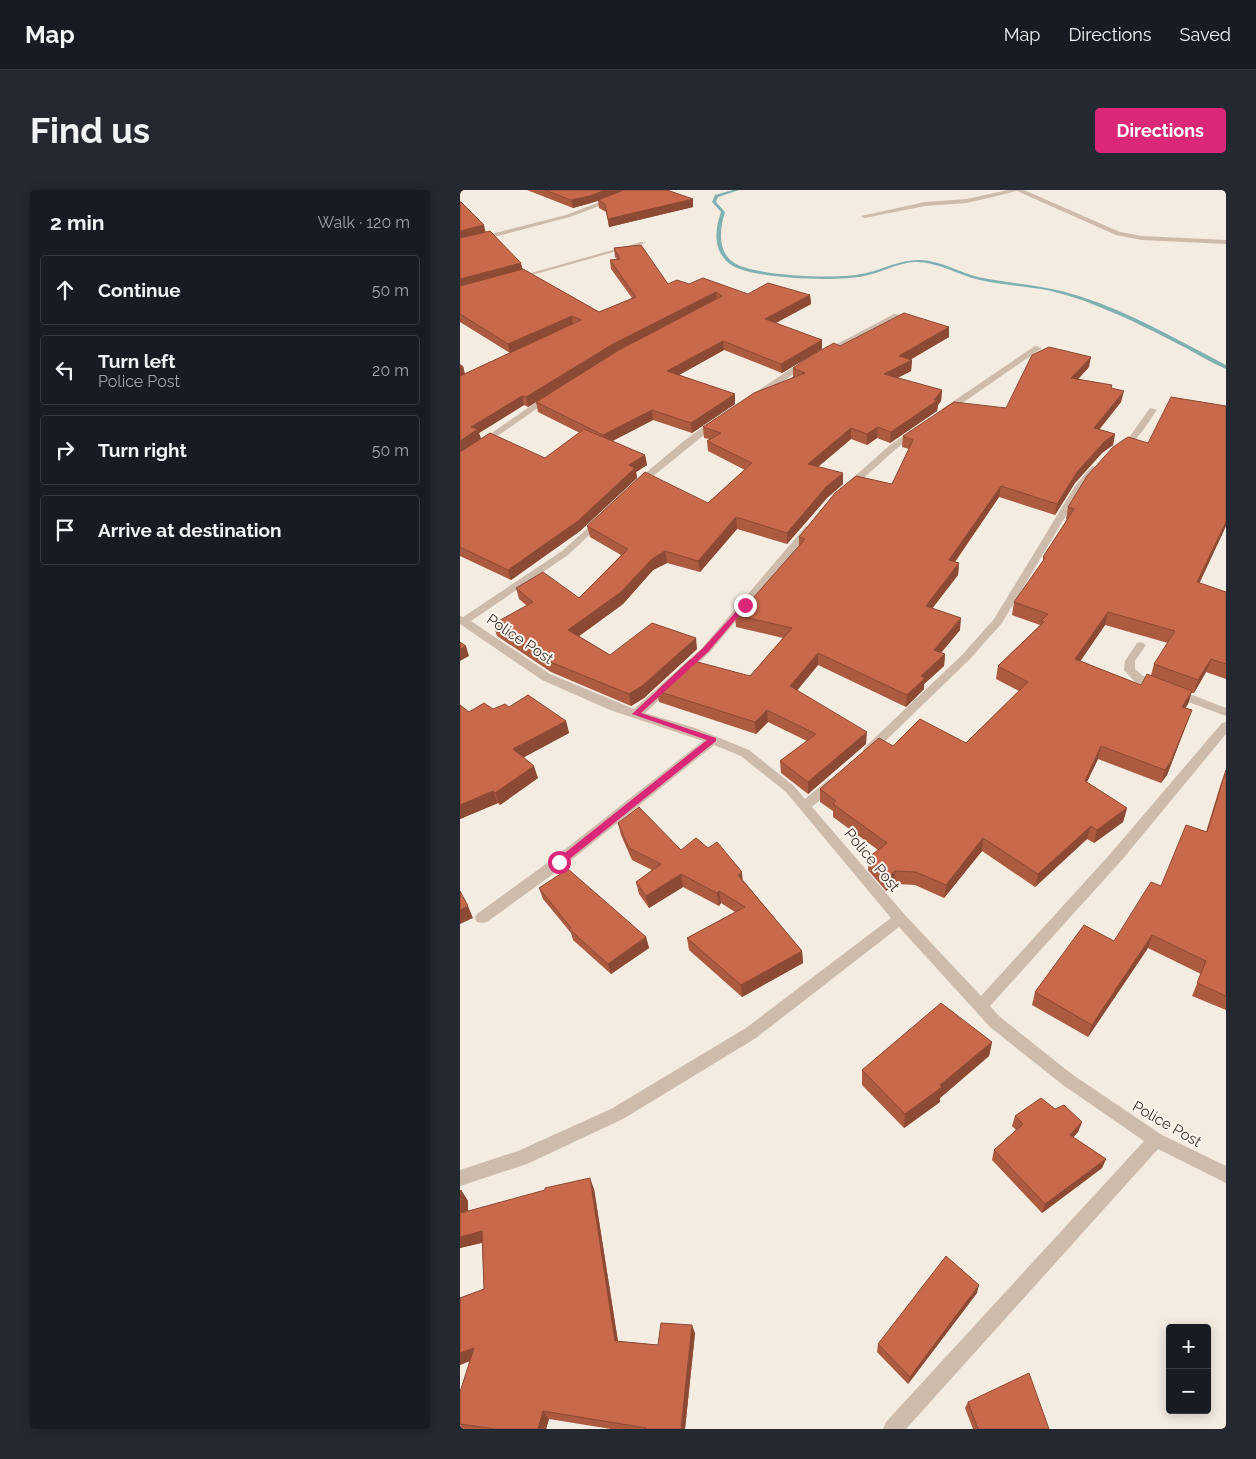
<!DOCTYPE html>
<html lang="en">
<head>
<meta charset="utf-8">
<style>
  body { margin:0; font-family:Raleway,sans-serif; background:#242831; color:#f1f3f6 }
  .controls { position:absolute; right:15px; bottom:15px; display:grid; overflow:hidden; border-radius:5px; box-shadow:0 2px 12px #0003 }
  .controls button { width:45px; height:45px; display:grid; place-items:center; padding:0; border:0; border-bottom:1px solid #363941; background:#171b24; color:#f1f3f6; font:25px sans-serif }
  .stop { position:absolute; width:15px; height:15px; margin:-11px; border:4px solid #db2777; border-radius:50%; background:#fff }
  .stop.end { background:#db2777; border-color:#fff; box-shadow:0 1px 5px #0008 }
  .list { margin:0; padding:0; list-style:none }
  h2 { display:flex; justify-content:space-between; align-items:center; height:65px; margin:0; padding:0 20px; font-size:21px }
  h2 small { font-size:16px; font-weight:400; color:#9ea1a6 }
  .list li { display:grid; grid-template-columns:32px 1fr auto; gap:15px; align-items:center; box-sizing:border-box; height:70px; margin:0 10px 10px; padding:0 10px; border:1px solid #363941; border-radius:5px }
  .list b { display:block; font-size:19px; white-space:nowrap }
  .list p { margin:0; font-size:16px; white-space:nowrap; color:#9ea1a6 }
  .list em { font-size:16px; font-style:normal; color:#9ea1a6 }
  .icon { flex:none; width:28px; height:28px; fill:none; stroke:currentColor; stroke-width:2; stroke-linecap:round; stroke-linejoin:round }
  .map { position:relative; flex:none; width:766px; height:1239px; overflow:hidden; border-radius:5px }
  header { display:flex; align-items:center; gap:30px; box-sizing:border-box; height:70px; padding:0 25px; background:#171b24; border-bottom:1px solid #363941 }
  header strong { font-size:24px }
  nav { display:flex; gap:28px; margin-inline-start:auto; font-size:18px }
  .intro { display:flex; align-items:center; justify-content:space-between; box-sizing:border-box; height:120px; padding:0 30px }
  h1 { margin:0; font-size:35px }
  .button { padding:12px 22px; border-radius:5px; background:#db2777; color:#fff; font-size:18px; font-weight:700 }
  main { display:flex; gap:30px; padding:0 30px }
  aside { flex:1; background:#171b24; border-radius:5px; box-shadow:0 2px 12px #0003 }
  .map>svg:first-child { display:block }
</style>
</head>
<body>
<header>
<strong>Map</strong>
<nav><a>Map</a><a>Directions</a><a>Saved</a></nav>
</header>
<div class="intro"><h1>Find us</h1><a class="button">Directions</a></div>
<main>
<aside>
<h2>2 min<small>Walk · 120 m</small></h2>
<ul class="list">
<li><svg class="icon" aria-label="ahead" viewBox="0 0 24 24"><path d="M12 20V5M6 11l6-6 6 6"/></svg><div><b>Continue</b></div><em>50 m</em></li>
<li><svg class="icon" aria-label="left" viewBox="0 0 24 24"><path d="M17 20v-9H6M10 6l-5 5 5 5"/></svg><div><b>Turn left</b><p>Police Post</p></div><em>20 m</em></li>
<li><svg class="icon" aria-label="right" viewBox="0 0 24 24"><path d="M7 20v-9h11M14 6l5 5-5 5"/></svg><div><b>Turn right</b></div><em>50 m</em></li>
<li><svg class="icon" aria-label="arrive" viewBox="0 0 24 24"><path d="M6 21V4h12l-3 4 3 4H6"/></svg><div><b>Arrive at destination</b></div></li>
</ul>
</aside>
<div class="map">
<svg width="766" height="1239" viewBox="0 0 766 1239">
  <rect width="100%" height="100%" fill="#f4ebe1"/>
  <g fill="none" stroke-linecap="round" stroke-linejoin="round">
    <path fill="#7fb0b2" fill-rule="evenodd" d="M273 0H279L258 7 256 12 265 22C259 41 257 65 278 75 303 86 380 90 406 83 424 79 441 69 461 70 481 71 499 82 518 87 552 94 586 95 619 106 670 122 718 150 766 175V179C752 173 739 165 726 158 697 143 668 128 637 116 621 109 604 104 587 100 564 96 542 95 520 90 498 85 477 71 454 72 437 73 421 83 404 86 377 92 296 89 273 76 253 64 254 41 261 22L252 12 255 5Z"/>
    <path fill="#cdbbac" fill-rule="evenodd" d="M548 0H564L660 42 682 46 766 50V54L682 50 656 45 557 1 507 13 465 16 404 28 401 26 465 12 507 9Z
      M153 7 155 10 110 27 0 56V52L106 25Z
      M181 52 186 53 58 89 53 88Z
      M434 124 440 125 367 165 360 163Z
      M575 156 582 158 488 223H482V219Z
      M343 171 350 173 297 209H291V205Z
      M88 204 95 206 0 272V265Z
      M690 218 697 220C688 232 672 262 655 260V256L670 246Z
      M253 230 260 232 181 296H175V292L225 250Z
      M454 239 461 241 436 259 390 300H384V296L430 255Z
      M632 276 639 278 623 297 542 433 510 469 413 563H405L403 560 405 557 502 465 534 429 615 296Z
      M140 327 143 328V332L108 365 11 431 90 484 174 519 242 458 346 336H352V340L250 462 185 523 235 538 289 560 334 596 345 609 369 589H377L379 592 377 595 352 617 445 725 521 806 651 663 762 533 766 532V544L661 671 530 816 540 827 613 885 702 945 766 976V993L698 959 446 1239H423L426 1232 684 951 603 895 530 837 439 737 296 848 163 929 67 974 0 996V980L58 961 151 919 286 838 431 728 326 602 281 566 254 555 104 676 27 732 22 733 17 732 15 728 17 724 94 668 243 551 150 520 82 490 0 434V426L3 427 102 361Z
      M681 452 686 455 675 471V479L683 486 766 518V526L675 492 664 480 665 471 677 453Z"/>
  </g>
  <path fill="#ac5a40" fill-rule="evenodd" d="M67 0H207L233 17 149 37 146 22 139 18 138 11 131 13 113 18Z
    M0 12 25 42 63 79 139 122 172 108 151 79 150 70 157 69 155 67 154 58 208 94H229L288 104 350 105 351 114 316 133 362 150V159L322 183 264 160 219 185 275 204V214L232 243 193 230 152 251 185 265 187 275 176 282 177 288 120 341 51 390 0 366V174L3 176 5 184 50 163 0 132ZM76 212 78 222 120 243 85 268 21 249 19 243 64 215 68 217Z
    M489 147 450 170H452L451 181 437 188 482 200 481 211 478 215 477 221 430 253 417 248 407 255 391 249 358 277 383 294 367 308 327 354 277 339 240 382 207 373 193 380 163 414 119 446 150 465 237 459 184 508 171 516 91 482 37 446 33 434 67 416 59 409 56 398 119 408 161 365 130 347 127 336 248 313 285 280 248 261 247 251 249 249 244 248 243 237 333 187V178L380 156Z
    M629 177 618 189 651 198 661 212 639 239 655 244 653 255 642 263 615 293 595 325 539 307 495 372 499 373 498 385 472 418 500 440 481 463 485 464 484 476 464 494V499L446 517 358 475 337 500 406 554 348 604 321 583 320 571 347 551 308 532 296 544 199 512 197 501 290 486 323 448 276 437 275 425 294 407 339 356V347L432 294 449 259 442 257 443 246 546 218Z
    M766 216V336L739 393 766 402V489L746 482 734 503H731L728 514 725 518 732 520 707 585 701 593 638 569 627 592 667 618 663 632 634 653 627 649 575 697 522 661 484 708 455 695 435 694 426 701 408 680 409 667 418 660 373 627V621L360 612V599L433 556 506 553 559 501 536 489 538 476 580 435 552 425 554 412 583 371V367L607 330 606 329 608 317 688 253ZM645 435 708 453 694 474 691 485 681 495 620 471Z
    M0 515 9 522 33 519 106 531 109 543 64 567 78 588 40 615 38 613 0 629Z
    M766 580V820L732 806 741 784 688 758 628 847 572 815 575 802 654 751 701 696 746 642 761 593Z
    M158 633 221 660 283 690 342 761 343 773 282 807 229 760 227 748 275 722 261 713 259 716 223 697 189 718 179 704 176 692 192 680 172 670 161 645Z
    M79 698 186 747 189 758 151 784 113 750 111 743 83 709Z
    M532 852 529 866 480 908V912L444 938 402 895V880Z
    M595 919 622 932 618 942 613 947 646 969 642 978 582 1023 532 970 534 960 556 940 552 936 555 926Z
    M134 999 158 1151 198 1155 235 1143 225 1239H151L89 1229 86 1239H0V1202L10 1171 0 1175V1108L24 1099 22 1053 0 1058V1001L1 1000 8 1011V1021Z
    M517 1103 448 1194 417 1162 418 1154Z
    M508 1212 589 1239H513L505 1218Z"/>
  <path fill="#8c4a34" d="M145 0H167L131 13 113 18 111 10Z
    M233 9V17L149 37 148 29Z
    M24 35 26 44 0 50V41Z
    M61 73 63 81 0 98V89Z
    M256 102 257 111 154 163 68 217 66 207 153 154Z
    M350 105 351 114 306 138 305 129Z
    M112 126 113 135 50 163 48 154Z
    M489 137V147L439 176V166Z
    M362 150V159L322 183 321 174Z
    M263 151 264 160 208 191 207 181Z
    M631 167 629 177 609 199 611 188Z
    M452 170 451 181 424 195V184Z
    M3 176 5 185 0 189V177Z
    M482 200 481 211 478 215 477 221 430 253 431 242 474 210Z
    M664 201 661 212 632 249 634 238Z
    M275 204V214L232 243 231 233Z
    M62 206 64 215 19 243 21 249 0 263V251L11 237Z
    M192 220 193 230 145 255 143 245Z
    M418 237 417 248 407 255V244Z
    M391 238V249L348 285V274Z
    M655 244 653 255 642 263 615 293 595 325 597 314 617 282 644 252Z
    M185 265 187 275 176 282 177 288 120 341 51 390 48 380 169 275Z
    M383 283V294L367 308 327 354V343L366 297Z
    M541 296 539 307 488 382 489 370Z
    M276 327 277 339 240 382 238 371Z
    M766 332V336L734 405 737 392Z
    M205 361 207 373 193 380 163 414 111 452 108 440 192 369Z
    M499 373 498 385 465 428 466 416Z
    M648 422 645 435 613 482 615 469Z
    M501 428 500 440 473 472 474 460Z
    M236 448 237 459 184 508 171 516 169 504Z
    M6 456 9 466 0 471V459Z
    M358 463V475L331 508 330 496Z
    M485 464 484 476 464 494V499L446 517 447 505 461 486Z
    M751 469 746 482 734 503 738 490Z
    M732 501 728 514 718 530 722 517Z
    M307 520 308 532 296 544 295 532Z
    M732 520 707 585 701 593 705 580Z
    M106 531 109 543 57 571 53 559Z
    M407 542 406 554 348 604V592Z
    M641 556 638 569 621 604 625 591Z
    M74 576 78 588 40 615 35 603Z
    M33 601 38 613 0 629V615Z
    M667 618 663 632 634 653 637 640Z
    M631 636 627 649 575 697 578 684Z
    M523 648 522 661 484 708 486 695Z
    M435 681V694L426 701 427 688Z
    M282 682 283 694 278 685Z
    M221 684 223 697 189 718 186 706Z
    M259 701 261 713 259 716 257 703Z
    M8 716 13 728 0 734V720Z
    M692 745 688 758 628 847 632 835Z
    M186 747 189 758 151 784 148 774Z
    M342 761 343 773 282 807 281 795Z
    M532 852 529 866 480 908V912L444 938 445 924Z
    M622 932 618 942 607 954 610 945Z
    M646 969 642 978 582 1023 585 1014Z
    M130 988 134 999 159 1159 155 1151Z
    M1 1000 8 1011V1033L1 1023Z
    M22 1041 28 1051 0 1058V1047Z
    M519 1095 517 1103 448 1194 450 1187Z
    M232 1135 235 1143 225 1239H221Z
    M14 1158 21 1166 0 1175V1163Z
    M83 1221 89 1229 86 1239H78Z"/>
  <path fill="#c8694b" stroke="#8c4a34" d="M85 0H145L130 6 111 10Z
    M164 0H207L233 9 148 29 145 14 138 10Z
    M0 12H1L24 35 0 41Z
    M30 41 61 73 0 89V48Z
    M181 55 208 94 217 90 229 94 243 88 288 104 308 93 350 105 305 129 362 150 321 174 263 151 207 181 275 204 231 233 192 220 143 245 76 212 159 160 262 106 256 102 153 154 66 207 62 206 11 237 18 239 0 251V186L121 130 112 126 48 154 0 124V96L63 79 139 122 176 107 150 70 160 69 154 58Z
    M444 123 489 137 439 166 452 170 424 184 482 200 474 210H478L431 242 418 237 407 244 391 238 348 274 383 283 366 297 327 343 276 327 238 371 205 361 192 369 161 402 108 440 150 465 192 433 236 448 182 496 169 504 88 471 33 434 73 412 56 398 83 382 119 408 168 359 127 336 185 282 248 313 292 273 247 251 261 243 243 237 294 203 345 183 333 178 352 165 374 153 380 156Z
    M589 157 631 167 611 188 652 195 651 198 664 201 634 238 655 244 644 252 617 282 597 314 541 296 489 370 499 373 466 416 501 428 474 460 485 464 461 486 465 488 447 505 358 463 330 496 407 542 348 592 320 571 356 544 307 520 295 532 197 501 230 470 290 486 332 438 275 425 294 407 345 349 339 347 375 303 396 286 432 294 453 250 443 246 494 212 546 218 572 165Z
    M711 207 766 216V332L737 392 766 402V474L751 469 738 490 694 474 715 441 648 422 615 469 681 495 687 484 732 501 722 517 732 520 711 571 705 580 641 556 625 591 667 618 637 640 631 636 578 684 523 648 486 695 456 682 435 681 427 688 409 667 427 653 373 614 376 611 360 599 419 548 433 556 460 529 506 553 568 492 538 476 584 432 581 431 588 424 554 412 585 368 583 367 614 319 608 317 627 286 653 257 668 247 688 253Z
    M124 239 185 265 169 275 175 278 118 331 48 380 0 357V262L30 243 85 268Z
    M0 452 6 456 0 459Z
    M68 505 106 531 53 559 74 576 35 603 33 601 0 615V515L9 522 24 513 33 519 45 514 49 517Z
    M766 580V806L737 793 746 771 692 745 632 835 575 802 624 735 654 751 691 692 701 696 726 635 747 642Z
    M179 617 221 660 236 648 248 658 257 652 282 682 278 685 342 761 281 795 227 748 285 717 259 701 257 703 221 684 186 706 176 692 201 674 169 658 158 633Z
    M108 679 186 747 148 774 109 739 111 738 79 698Z
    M0 701 8 716 0 720Z
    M481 813 532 852 480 895 482 897 445 924 402 880Z
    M581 908 595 919 604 915 622 932 610 945 646 969 585 1014 534 960 563 934 555 926Z
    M130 988 155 1151 198 1155 201 1133 232 1135 221 1239H185L186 1238 83 1221 78 1239H35L0 1234V1202L14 1158 0 1163V1108L24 1099 22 1041 0 1047V1001L1 1000V1023L85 1000V998Z
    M486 1066 519 1095 450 1187 418 1154Z
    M569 1183 589 1239H518L508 1212Z"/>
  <path fill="#db2777" d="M283 414 288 415 248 462 181 523 256 548V551L102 675H96V670L247 550 172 524 243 458Z"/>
  <g text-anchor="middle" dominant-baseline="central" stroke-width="4" stroke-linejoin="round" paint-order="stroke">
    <g font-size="15" fill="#3b302b" stroke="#fbf5ee">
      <text transform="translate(60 449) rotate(34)">Police Post</text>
      <text transform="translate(412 670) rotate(50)">Police Post</text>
      <text transform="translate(707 934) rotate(30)">Police Post</text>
    </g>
  </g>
</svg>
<div class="controls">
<button>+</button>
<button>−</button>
</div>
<div class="stop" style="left:99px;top:672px"></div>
<div class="stop end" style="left:285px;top:415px"></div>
</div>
</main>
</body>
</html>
